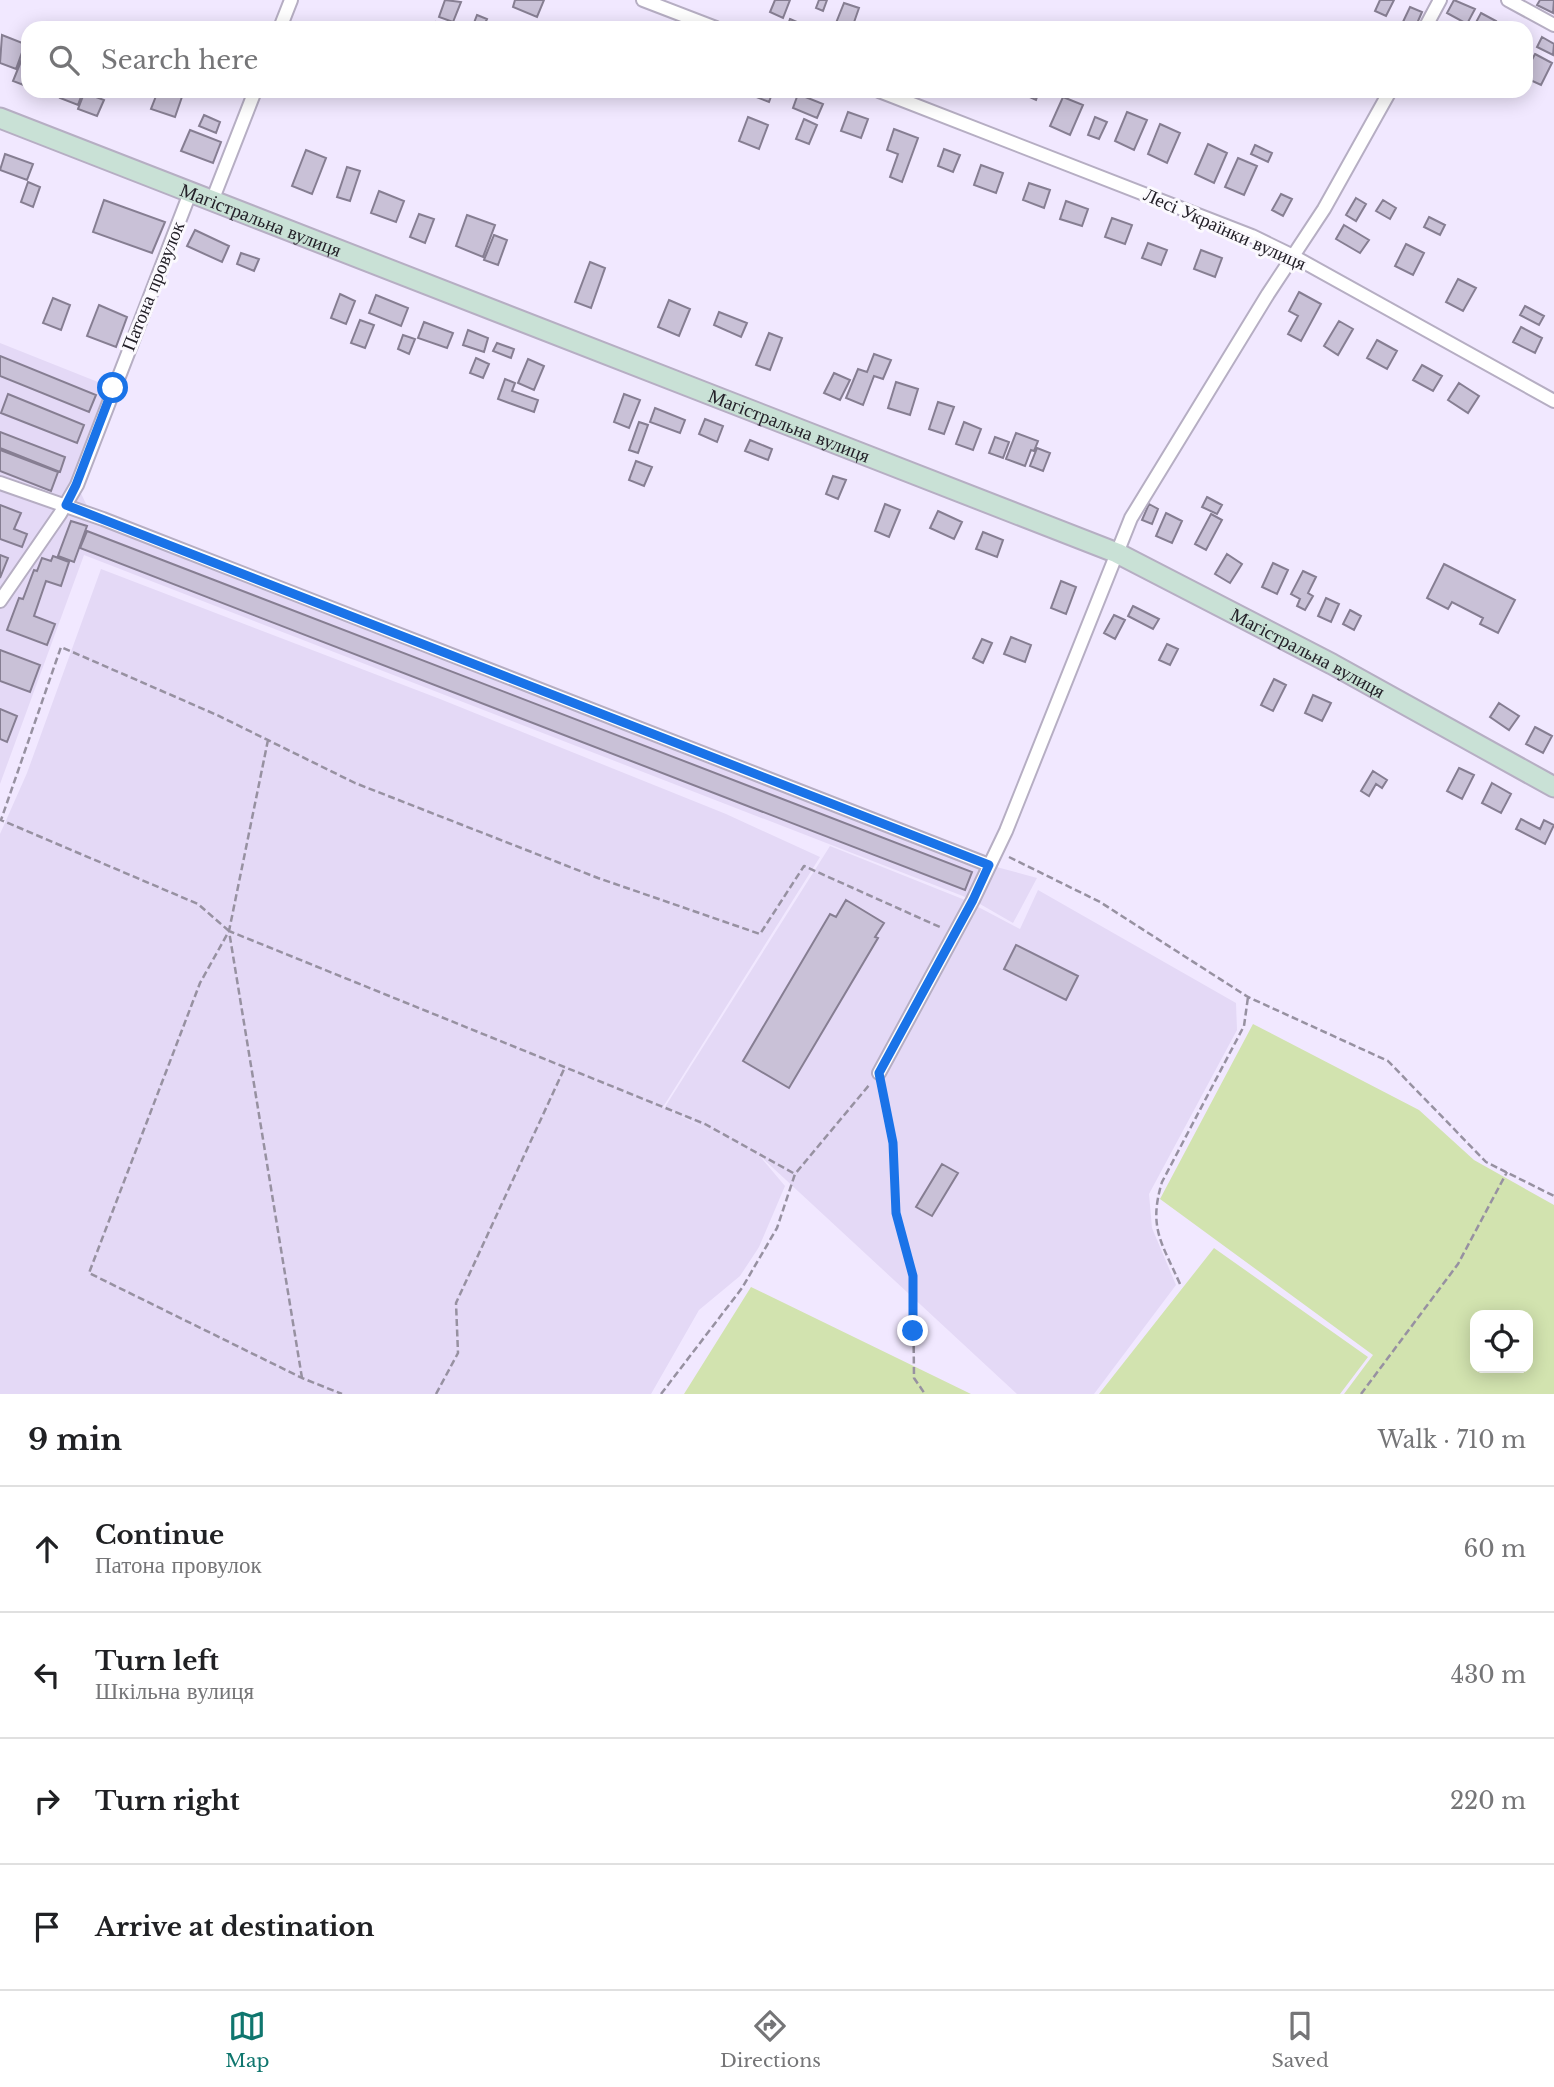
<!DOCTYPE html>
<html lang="en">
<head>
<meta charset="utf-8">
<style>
  body { margin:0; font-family:"Libre Baskerville",serif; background:#f6f6f6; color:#202124 }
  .controls { position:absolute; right:21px; bottom:21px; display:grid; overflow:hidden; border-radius:14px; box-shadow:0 4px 18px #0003 }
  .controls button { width:63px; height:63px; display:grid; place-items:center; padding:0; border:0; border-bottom:2px solid #e0e0e0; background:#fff; color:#202124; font:35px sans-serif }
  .stop { position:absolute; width:21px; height:21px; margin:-16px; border:5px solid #1a73e8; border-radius:50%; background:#fff }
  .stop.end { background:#1a73e8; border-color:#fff; box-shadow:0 2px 7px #0008 }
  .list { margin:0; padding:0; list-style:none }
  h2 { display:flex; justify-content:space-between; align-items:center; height:91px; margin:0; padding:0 28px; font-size:30px }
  h2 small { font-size:23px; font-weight:400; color:#757577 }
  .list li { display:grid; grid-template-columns:46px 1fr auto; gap:21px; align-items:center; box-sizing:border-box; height:126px; padding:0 28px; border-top:2px solid #e0e0e0 }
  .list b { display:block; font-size:26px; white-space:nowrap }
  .list p { margin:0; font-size:23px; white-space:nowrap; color:#757577 }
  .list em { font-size:23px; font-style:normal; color:#757577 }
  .icon { flex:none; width:38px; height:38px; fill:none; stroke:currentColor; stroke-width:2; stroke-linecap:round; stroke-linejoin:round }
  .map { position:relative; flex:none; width:1554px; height:1394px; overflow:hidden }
  .search { position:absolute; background:#fff; box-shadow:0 4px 18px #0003; left:21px; right:21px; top:21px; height:77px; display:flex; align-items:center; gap:18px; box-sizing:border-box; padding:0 24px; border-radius:21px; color:#757577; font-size:26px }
  .sheet { height:595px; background:#fff }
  nav { display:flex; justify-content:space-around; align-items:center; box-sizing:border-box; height:98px; border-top:2px solid #e0e0e0; background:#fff; font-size:19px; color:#757577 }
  nav a { display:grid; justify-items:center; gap:4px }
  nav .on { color:#0f766e }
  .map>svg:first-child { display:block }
</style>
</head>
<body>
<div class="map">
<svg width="1554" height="1394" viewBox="0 0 1554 1394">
  <rect width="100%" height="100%" fill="#f1e8ff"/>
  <path fill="#e4d9f6" d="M0 343 113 388 77 485 87 506 84 511 989 865 1037 878 1013 923 973 900 84 555 0 784Z
    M101 569 440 699 726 814 820 857 663 1107 718 1135 665 1107 830 846 965 900 1020 929 1038 890 1236 1003 1237 1030 1149 1194 1152 1228 1176 1285 1094 1394H1017L758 1154 785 1186 759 1247 740 1276 699 1310 651 1394H0V834L27 773Z"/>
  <path fill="#d2e3af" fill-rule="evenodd" d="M1253 1024 1419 1110 1474 1160 1554 1205V1394H1344L1373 1355 1160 1199ZM1475 1315H1528V1368H1475Z
    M1214 1248 1368 1357 1340 1394H1099Z
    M751 1287 971 1394H684Z"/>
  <path fill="#c9c1d7" stroke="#867e92" stroke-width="2" d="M445 0 461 2 453 22 439 17Z
    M515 0H544L537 17 513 7Z
    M775 0H790L783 18 770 12Z
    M819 0H827L823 11 816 8Z
    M1380 0H1394L1386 16 1375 11Z
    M1454 0 1475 9 1467 24 1447 13Z
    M1540 0H1554L1553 13 1537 5Z
    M844 3 859 8 852 28H834Z
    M1410 7 1422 12 1415 28 1402 24Z
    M1481 13 1496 21 1493 28H1473Z
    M477 15 487 19 483 28H472Z
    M790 19 808 27V28L787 27Z
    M436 22 452 28H433Z
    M2 35 25 44 16 69 0 63Z
    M1542 37 1554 44 1553 55 1537 47Z
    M28 44V81L26 86 13 81Z
    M1535 54 1552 63 1541 85 1526 78V71Z
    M63 91H83L78 105 60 98Z
    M85 91H95L93 96 104 100 97 116 78 109Z
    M158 91H184L175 117 151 109Z
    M741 91H773L769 102Z
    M1016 91H1039L1036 100Z
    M798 94 823 104 817 118 793 108Z
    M1063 97 1083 105 1070 135 1050 126Z
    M848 112 868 119 861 138 841 131Z
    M1127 112 1147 120 1134 150 1115 141Z
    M204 115 220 122 216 133 199 126Z
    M748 117 768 125 759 149 739 141Z
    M1095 117 1107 122 1099 139 1088 135Z
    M804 119 817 125 809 144 796 139Z
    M1160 124 1180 133 1167 163 1148 154Z
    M894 129 918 138 902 182 890 177 898 154 887 150Z
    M190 130 221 142 213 163 181 151Z
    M1208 144 1227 153 1214 183 1195 174Z
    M1255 145 1272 153 1268 162 1251 154Z
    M944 149 960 155 953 172 938 166Z
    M306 150 326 158 312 194 292 186Z
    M5 154 33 164 27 180 0 170Z
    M1238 158 1257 166 1244 195 1225 187Z
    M981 165 1003 173 996 193 974 185Z
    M347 167 360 171 350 201 337 197Z
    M28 182 40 187 33 207 21 202Z
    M1029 183 1050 190 1044 208 1023 200Z
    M379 191 404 201 396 222 371 213Z
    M1281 194 1292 199 1283 216 1272 210Z
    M1356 198 1366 204 1356 221 1346 215Z
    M104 200 165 222 152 253 93 232Z
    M1383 200 1396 208 1390 219 1376 211Z
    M1066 201 1088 209 1082 226 1060 219Z
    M419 214 434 219 425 243 410 237Z
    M467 215 495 225 483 257 456 246Z
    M1429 217 1445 225 1440 235 1424 227Z
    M1112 218 1132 225 1125 244 1105 237Z
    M1344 225 1369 240 1360 253 1336 239Z
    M195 230 229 246 222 262 187 246Z
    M494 235 507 240 498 265 484 260Z
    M1148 243 1167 250 1161 265 1142 258Z
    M1406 244 1424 253 1413 275 1395 266Z
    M1201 250 1222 258 1215 277 1194 269Z
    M241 253 259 259 254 271 237 264Z
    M590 262 605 268 591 308 575 302Z
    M1458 279 1476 288 1463 311 1446 302Z
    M1299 292 1321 304 1301 341 1288 334 1298 316 1289 311Z
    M340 294 355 301 346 324 331 318Z
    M376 295 408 308 401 326 369 313Z
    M53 298 70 305 61 330 43 323Z
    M669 300 690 309 679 336 658 327Z
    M99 305 127 317 116 347 87 336Z
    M1525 306 1544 316 1539 325 1520 315Z
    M719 312 747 323 741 337 714 325Z
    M360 320 374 325 365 348 351 343Z
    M1339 321 1353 329 1338 355 1324 346Z
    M424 322 453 333 447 348 418 338Z
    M1521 327 1542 338 1535 353 1513 342Z
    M468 330 488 338 484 352 463 345Z
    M769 333 782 338 770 370 756 365Z
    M403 335 415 339 409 354 398 349Z
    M1377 340 1397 351 1387 369 1367 358Z
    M497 343 514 349 511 358 493 351Z
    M874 354 891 360 883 379 874 376 863 405 846 398 858 369 867 372Z
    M0 356 96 395 89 412 0 376Z
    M476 358 489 364 483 378 470 373Z
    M528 359 544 366 534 390 518 383Z
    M1422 365 1442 376 1433 391 1413 380Z
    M834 373 850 380 840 400 824 393Z
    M505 379 515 383 512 391 538 400 534 412 498 399Z
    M896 382 918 389 910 415 888 408Z
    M1459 383 1479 396 1468 413 1448 400Z
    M8 394 84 425 77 443 1 413Z
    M624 394 640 400 629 428 614 422Z
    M938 402 954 407 944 434 929 429Z
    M655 408 685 420 680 433 650 422Z
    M705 419 723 426 717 442 699 434Z
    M639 422 648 425 638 453 629 450Z
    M964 422 981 429 973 450 956 444Z
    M0 432 65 457 60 472 0 448Z
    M1016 433 1038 441 1034 451 1031 450 1025 466 1006 459Z
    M995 437 1009 442 1003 458 989 453Z
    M750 440 772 449 768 460 745 451Z
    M1037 448 1050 453 1043 471 1030 466Z
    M0 450 58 472 51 491 0 471Z
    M636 461 652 467 644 486 629 480Z
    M833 476 846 480 838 499 826 494Z
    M1207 497 1222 505 1217 514 1202 507Z
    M885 504 900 510 889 537 875 531Z
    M1149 504 1158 509 1152 524 1142 520Z
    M0 505 21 513 14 529 27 534 22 547 0 539Z
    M938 511 962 522 954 539 930 528Z
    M1166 513 1182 521 1172 543 1156 536Z
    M1211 514 1222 520 1206 550 1195 544Z
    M71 521 87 526 74 562 58 556Z
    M87 531 972 872 965 890 80 548Z
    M983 532 1003 540 997 557 976 549Z
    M1227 554 1242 564 1230 583 1215 574Z
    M0 555 8 558 0 578Z
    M53 556 69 562 61 586 46 581 34 616 55 624 47 645 7 630 19 598 23 599 34 570 37 571 42 558 51 561Z
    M1273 563 1288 570 1277 594 1262 587Z
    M1444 564 1515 600 1498 633 1480 624 1483 618 1452 602 1448 609 1427 598Z
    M1303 571 1316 577 1308 593 1313 596 1305 610 1297 606 1300 599 1291 594Z
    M1061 581 1076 587 1066 614 1051 608Z
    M1326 598 1339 604 1331 622 1318 616Z
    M1133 606 1159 619 1153 629 1128 616Z
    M1350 610 1361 616 1354 630 1343 624Z
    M1114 615 1125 620 1115 639 1104 633Z
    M1011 637 1031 645 1025 662 1004 654Z
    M982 639 992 643 983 663 973 658Z
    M1167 644 1178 649 1170 665 1159 660Z
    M0 650 40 665 30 692 0 681Z
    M1274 679 1286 685 1273 711 1261 705Z
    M1313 695 1331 703 1322 721 1305 713Z
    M1499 703 1519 716 1509 730 1490 717Z
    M0 709 17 716 7 742 0 739Z
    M1535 727 1552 736 1543 753 1526 744Z
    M1459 768 1474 775 1462 799 1447 791Z
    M1373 771 1387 780 1382 788 1376 784 1369 796 1361 791Z
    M1492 783 1511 794 1501 813 1482 803Z
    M1521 819 1540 829 1544 820 1554 825 1545 844 1516 829Z
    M846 900 884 923 875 937 878 938 789 1088 743 1061 830 914 836 917Z
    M1016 945 1078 976 1066 1000 1004 969Z
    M942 1164 958 1173 932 1216 916 1207Z"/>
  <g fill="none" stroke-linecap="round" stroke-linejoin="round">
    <defs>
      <path id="minor" d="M643 0 716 28
        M1508 0 1554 25
        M280 28 291 0
        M1425 28 1440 0
        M879 91 1252 236 1293 256 1554 401
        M212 201 255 91
        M0 483 103 519 989 865
        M0 601 60 514 77 485 190 193
        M879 1073 973 900 1006 831 1131 518 1268 294 1324 209 1390 91"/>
      <g id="secondary">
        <path id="s1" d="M0 118 1117 553 1332 664 1554 787"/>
      </g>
    </defs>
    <use href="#minor" stroke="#b6aec3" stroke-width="16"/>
    <use href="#secondary" stroke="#b6aec3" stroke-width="23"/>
    <path stroke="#9791a1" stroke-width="2.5" stroke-dasharray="7 3.5" stroke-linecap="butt" d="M268 740 229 931 200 983 89 1273 302 1378 342 1394
      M1009 857 1100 902 1248 997 1388 1061 1486 1162 1554 1196
      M229 931 198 904 1 820 61 647 217 715 355 783 598 878 760 934 804 866 942 928
      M882 1087 893 1143 896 1213 913 1276 914 1378 925 1394
      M1180 1284C1162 1243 1148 1228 1162 1182L1244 1026 1248 997
      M302 1378 229 931 705 1124 795 1174
      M436 1394 458 1353 456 1303 565 1067
      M661 1394 742 1288 777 1228 795 1174 870 1084
      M1361 1394 1458 1264 1507 1172"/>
    <use href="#minor" stroke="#fff" stroke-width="12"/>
    <use href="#secondary" stroke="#c9e1d6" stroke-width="19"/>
  </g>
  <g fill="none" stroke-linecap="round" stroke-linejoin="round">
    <path stroke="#1a73e8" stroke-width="9" d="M113 388 76 485 66 505 989 865 973 900 879 1073 893 1143 896 1213 913 1276V1331"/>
  </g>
  <g text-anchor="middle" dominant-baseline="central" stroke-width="6" stroke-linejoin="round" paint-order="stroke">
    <g font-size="19" fill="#242129" stroke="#fbf9fe">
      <text stroke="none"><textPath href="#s1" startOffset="280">Магістральна вулиця</textPath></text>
      <text transform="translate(1225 229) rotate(24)">Лесі Українки вулиця</text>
      <text transform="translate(153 286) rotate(-68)">Патона провулок</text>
      <text stroke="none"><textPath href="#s1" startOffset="847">Магістральна вулиця</textPath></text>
      <text stroke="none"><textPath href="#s1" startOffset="1414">Магістральна вулиця</textPath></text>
    </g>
  </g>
</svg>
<div class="controls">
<button><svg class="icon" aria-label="locate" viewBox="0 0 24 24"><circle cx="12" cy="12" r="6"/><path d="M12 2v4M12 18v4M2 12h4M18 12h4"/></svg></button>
</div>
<div class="stop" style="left:113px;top:388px"></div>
<div class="stop end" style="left:913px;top:1331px"></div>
<div class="search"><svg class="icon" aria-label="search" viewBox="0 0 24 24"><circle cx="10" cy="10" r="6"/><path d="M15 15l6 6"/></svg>Search here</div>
</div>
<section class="sheet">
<h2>9 min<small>Walk · 710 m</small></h2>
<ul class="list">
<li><svg class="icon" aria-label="ahead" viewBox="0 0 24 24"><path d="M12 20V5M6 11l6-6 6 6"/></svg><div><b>Continue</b><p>Патона провулок</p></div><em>60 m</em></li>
<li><svg class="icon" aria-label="left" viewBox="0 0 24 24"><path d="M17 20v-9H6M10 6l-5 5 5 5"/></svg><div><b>Turn left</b><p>Шкільна вулиця</p></div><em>430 m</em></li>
<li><svg class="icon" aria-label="right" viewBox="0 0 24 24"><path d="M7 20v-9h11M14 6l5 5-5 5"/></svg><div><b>Turn right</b></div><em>220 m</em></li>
<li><svg class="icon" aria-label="arrive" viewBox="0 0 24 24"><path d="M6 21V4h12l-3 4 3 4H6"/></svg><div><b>Arrive at destination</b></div></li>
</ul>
</section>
<nav>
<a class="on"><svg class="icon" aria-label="map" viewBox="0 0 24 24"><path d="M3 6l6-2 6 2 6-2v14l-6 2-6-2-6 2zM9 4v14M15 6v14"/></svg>Map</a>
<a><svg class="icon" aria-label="directions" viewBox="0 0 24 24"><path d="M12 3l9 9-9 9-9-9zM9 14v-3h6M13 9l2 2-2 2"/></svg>Directions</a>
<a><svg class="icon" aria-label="saved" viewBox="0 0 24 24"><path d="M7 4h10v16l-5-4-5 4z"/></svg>Saved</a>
</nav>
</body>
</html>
